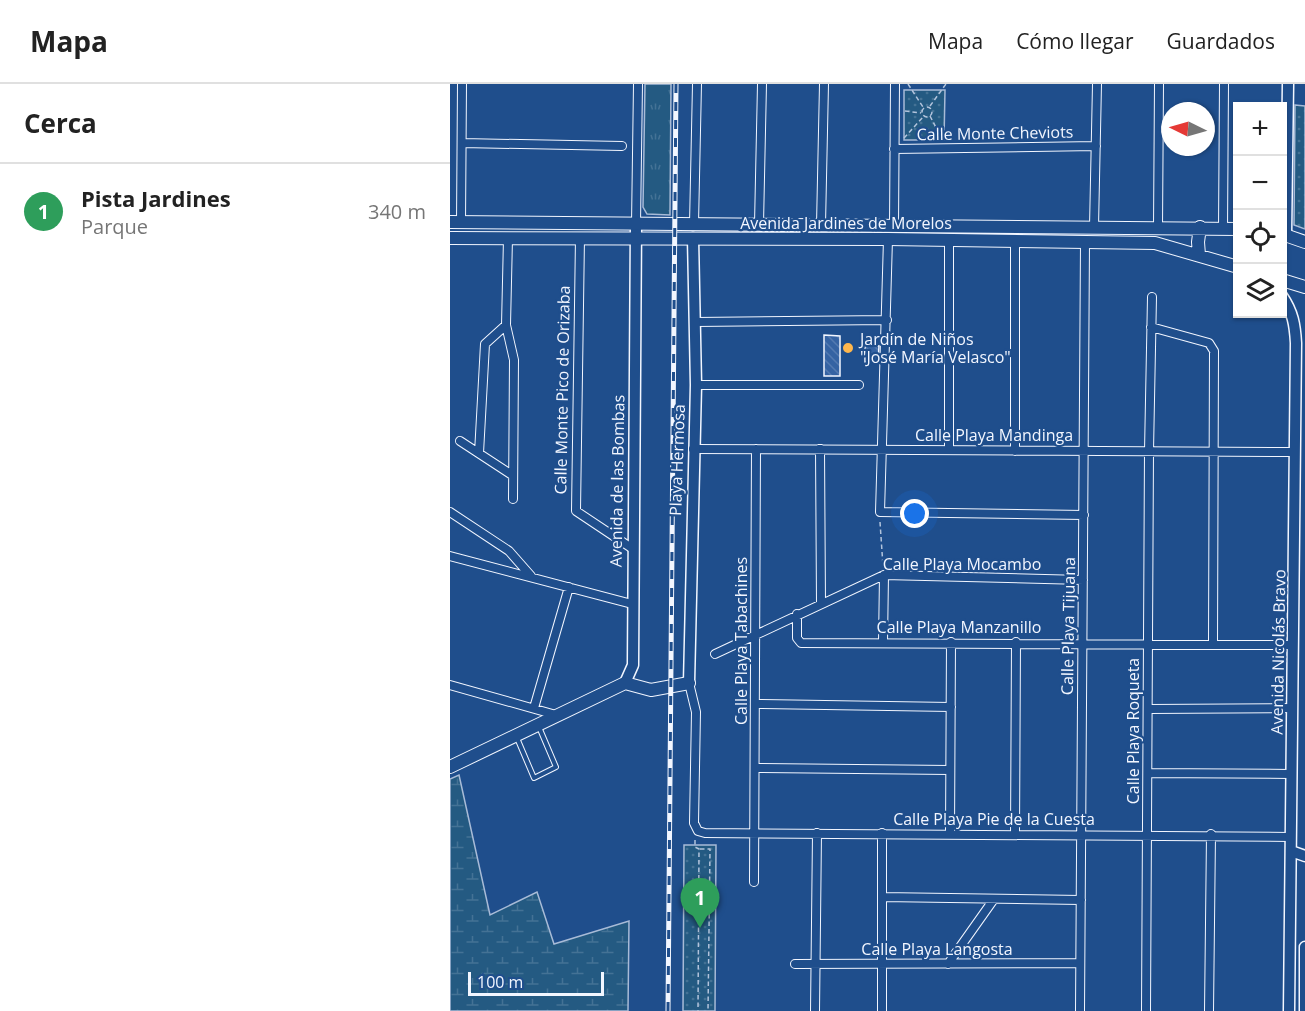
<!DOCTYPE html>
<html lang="es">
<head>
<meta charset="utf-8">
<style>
  body { margin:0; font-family:"Open Sans",sans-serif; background:#f6f6f6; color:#222 }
  .controls { position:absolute; right:18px; top:18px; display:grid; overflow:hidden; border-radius:0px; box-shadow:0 2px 4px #0004 }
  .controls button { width:54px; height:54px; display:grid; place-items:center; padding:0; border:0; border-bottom:2px solid #e0e0e0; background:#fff; color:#222; font:30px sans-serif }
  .compass { position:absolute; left:711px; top:18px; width:54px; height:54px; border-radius:50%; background:#fff; box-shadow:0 2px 4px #0004; rotate:275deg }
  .scale { position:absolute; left:18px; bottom:15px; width:136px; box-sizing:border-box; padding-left:6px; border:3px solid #f2f6ff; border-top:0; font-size:16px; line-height:21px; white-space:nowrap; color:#f2f6ff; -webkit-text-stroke:4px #1f4e8c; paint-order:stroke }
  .you { position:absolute; left:465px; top:430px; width:21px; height:21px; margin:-15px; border:4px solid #fff; border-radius:50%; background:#1a73e8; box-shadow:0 0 0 9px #1a73e833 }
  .badge { display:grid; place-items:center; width:39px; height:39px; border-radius:50%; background:#0f766e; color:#fff; font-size:20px; font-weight:700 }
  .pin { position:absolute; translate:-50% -50px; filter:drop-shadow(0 2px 3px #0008) }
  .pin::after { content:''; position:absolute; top:32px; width:21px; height:18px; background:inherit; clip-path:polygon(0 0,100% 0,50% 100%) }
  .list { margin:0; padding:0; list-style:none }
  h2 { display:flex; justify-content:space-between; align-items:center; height:78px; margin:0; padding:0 24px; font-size:26px }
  h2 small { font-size:20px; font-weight:400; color:#767676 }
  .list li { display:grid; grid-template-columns:39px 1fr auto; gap:18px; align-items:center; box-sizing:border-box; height:96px; padding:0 24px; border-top:2px solid #e0e0e0 }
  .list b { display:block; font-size:22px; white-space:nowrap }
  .list p { margin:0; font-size:20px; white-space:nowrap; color:#767676 }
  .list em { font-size:20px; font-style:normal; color:#767676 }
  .icon { flex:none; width:33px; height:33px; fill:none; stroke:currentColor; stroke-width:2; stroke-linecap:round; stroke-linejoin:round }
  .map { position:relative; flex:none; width:855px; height:927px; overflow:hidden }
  header { display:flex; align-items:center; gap:36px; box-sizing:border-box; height:84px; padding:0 30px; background:#fff; border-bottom:2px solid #e0e0e0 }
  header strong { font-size:28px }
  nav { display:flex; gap:33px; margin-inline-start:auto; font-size:21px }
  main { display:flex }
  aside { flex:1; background:#fff }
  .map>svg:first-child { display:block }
</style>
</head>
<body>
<header>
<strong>Mapa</strong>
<nav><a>Mapa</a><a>Cómo llegar</a><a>Guardados</a></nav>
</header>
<main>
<aside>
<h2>Cerca<small></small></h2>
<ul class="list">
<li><span class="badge" style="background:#2e9e5b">1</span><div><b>Pista Jardines</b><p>Parque</p></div><em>340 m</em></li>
</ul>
</aside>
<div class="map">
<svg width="855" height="927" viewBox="0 0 855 927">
  <defs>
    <pattern id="grass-tufts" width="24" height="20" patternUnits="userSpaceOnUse" patternTransform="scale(1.5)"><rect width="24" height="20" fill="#245a82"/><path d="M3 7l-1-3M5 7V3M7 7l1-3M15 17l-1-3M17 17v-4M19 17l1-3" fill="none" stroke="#447295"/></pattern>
    <pattern id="wetland-marsh" width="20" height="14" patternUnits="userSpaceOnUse" patternTransform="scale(1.5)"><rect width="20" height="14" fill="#245a82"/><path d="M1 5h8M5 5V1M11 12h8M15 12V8" fill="none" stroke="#447295"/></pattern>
    <pattern id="park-dots" width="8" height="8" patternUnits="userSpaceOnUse" patternTransform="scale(1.5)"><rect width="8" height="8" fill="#245a82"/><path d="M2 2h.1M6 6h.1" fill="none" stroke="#447295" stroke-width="1.8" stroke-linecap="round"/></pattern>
    <pattern id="building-back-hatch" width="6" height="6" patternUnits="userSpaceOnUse" patternTransform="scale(1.5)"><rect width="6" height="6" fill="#3563a3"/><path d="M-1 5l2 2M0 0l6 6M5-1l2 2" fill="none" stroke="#537ab1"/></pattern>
  </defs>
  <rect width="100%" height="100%" fill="#1f4e8c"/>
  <path fill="url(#grass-tufts)" stroke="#a8bbd7" stroke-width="1.5" d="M195 0H221L220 131 197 130 193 123Z"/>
  <path fill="url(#wetland-marsh)" stroke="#a8bbd7" stroke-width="1.5" d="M9 691 40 831 87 808 104 860 179 837 178 927H0V695Z"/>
  <path fill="url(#park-dots)" stroke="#a8bbd7" stroke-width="1.5" d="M454 6H495L494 56H454Z
    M845 21 855 22V145L844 141Z
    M234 761H266L265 927H233Z"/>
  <path fill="url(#building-back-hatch)" stroke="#f2f6ff" stroke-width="1.5" d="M374 251 390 252V292H374Z
    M415 261 429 262 428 278H415Z"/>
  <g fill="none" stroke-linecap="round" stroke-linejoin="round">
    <defs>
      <path id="service" d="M67 654 84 694 106 683 89 643"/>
      <path id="minor" d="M12 59 172 62
        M444 65 646 62
        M11 138 12 0
        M186 140 188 0
        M244 140 247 0
        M309 140 312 0
        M371 141 374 0
        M444 141 445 0
        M644 143 647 0
        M708 143 709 0
        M773 145 774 0
        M130 153 126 427 183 465
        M58 154 56 241 64 276 63 415
        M438 155 430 428 634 431
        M499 156V364
        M246 238 437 236
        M701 243 759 259 764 267 763 560
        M246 301H409
        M10 357 62 391
        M243 365 845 368
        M370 365 371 519
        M565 367V157
        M29 369 35 260 56 241
        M0 428 59 467 81 492
        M0 472 182 520
        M347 530V554L351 559 842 561
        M433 558 434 491
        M265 570 434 491 633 496
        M239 599 246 628 244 739 248 747 255 749 841 753
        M0 601 106 631
        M306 620 501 623
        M84 624 119 503
        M699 625 842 624
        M306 684 500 686
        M698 689 841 690
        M500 750 501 558
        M565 751 566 558
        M304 798 306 365
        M432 813 631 816
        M345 880 629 879
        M498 880 544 815
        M365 927 367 749
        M432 927V749
        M630 927 635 158
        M696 927 699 367 702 213
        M759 927 761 750"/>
      <path id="tertiary" d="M836 151 838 0
        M832 212C843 228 845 241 846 259L839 927
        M175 599 183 581 186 140
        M239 599 246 301 243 154
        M841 767 855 772
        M855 927V863"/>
      <path id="secondary" d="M0 138 788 145
        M832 150 855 158
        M0 154 438 155 705 159 788 183
        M749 171 748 158 750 143
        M832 196 855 203
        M0 683 175 599 201 606 239 599"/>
    </defs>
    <use href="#service" stroke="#f2f6ff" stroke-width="6"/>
    <use href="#minor" stroke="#f2f6ff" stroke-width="10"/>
    <use href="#tertiary" stroke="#f2f6ff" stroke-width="13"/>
    <use href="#secondary" stroke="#f2f6ff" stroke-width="14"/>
    <path stroke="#b3c4dc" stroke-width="1.5" stroke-dasharray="4.5 3" stroke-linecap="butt" d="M458 0 473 23
      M480 22 496 0
      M472 28a5 5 0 1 1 10 0a5 5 0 1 1-10 0Z
      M455 27 471 29
      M480 32 492 55
      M454 54 474 32
      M430 438 433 482
      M245 756V763L249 765 248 927
      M250 765H260L258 927"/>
    <use href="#service" stroke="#1f4e8c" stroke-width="4"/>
    <use href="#minor" stroke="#1f4e8c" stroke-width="8"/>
    <use href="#tertiary" stroke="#1f4e8c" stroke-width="10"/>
    <use href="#secondary" stroke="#1f4e8c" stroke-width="12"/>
    <defs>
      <path id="rail" d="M218 927 226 0"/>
    </defs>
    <use href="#rail" stroke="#f2f6ff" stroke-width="5"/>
    <use href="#rail" stroke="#1f4e8c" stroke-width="3" stroke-dasharray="9" stroke-linecap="butt"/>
  </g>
  <circle fill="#ffb74d" stroke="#1f4e8c" stroke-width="2" cx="398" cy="264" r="6"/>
  <g text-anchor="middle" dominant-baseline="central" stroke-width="4.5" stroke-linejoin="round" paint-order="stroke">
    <g font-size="16" fill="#f2f6ff" stroke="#1f4e8c">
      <text transform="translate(545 49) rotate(-1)">Calle Monte Cheviots</text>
      <text x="396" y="139">Avenida Jardines de Morelos</text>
      <text transform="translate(112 306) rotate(-89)">Calle Monte Pico de Orizaba</text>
      <text x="544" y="351">Calle Playa Mandinga</text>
      <text transform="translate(227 376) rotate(-88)">Playa Hermosa</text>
      <text transform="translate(167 397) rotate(-89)">Avenida de las Bombas</text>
      <text x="512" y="480">Calle Playa Mocambo</text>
      <text transform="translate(618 542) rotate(-89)">Calle Playa Tijuana</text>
      <text x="509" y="543">Calle Playa Manzanillo</text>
      <text transform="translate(291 557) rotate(-90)">Calle Playa Tabachines</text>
      <text transform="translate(828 568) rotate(-89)">Avenida Nicolás Bravo</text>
      <text transform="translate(683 647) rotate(-90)">Calle Playa Roqueta</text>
      <text x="544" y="735">Calle Playa Pie de la Cuesta</text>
      <text x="487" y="865">Calle Playa Langosta</text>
    </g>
    <g font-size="16" fill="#f2f6ff" stroke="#1f4e8c" text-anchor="start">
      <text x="410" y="255">Jardín de Niños<tspan x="410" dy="18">"José María Velasco"</tspan></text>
    </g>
  </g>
</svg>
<div class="controls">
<button>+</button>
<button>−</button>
<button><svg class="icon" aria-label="locate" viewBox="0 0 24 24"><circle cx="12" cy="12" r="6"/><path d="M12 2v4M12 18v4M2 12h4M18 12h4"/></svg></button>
<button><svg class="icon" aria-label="layers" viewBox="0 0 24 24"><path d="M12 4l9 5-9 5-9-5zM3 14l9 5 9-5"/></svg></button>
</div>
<svg class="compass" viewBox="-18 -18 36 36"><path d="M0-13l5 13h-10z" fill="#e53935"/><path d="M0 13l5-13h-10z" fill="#767676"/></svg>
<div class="scale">100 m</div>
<div class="you"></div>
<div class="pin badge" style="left:250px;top:844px;background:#2e9e5b">1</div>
</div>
</main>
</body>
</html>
